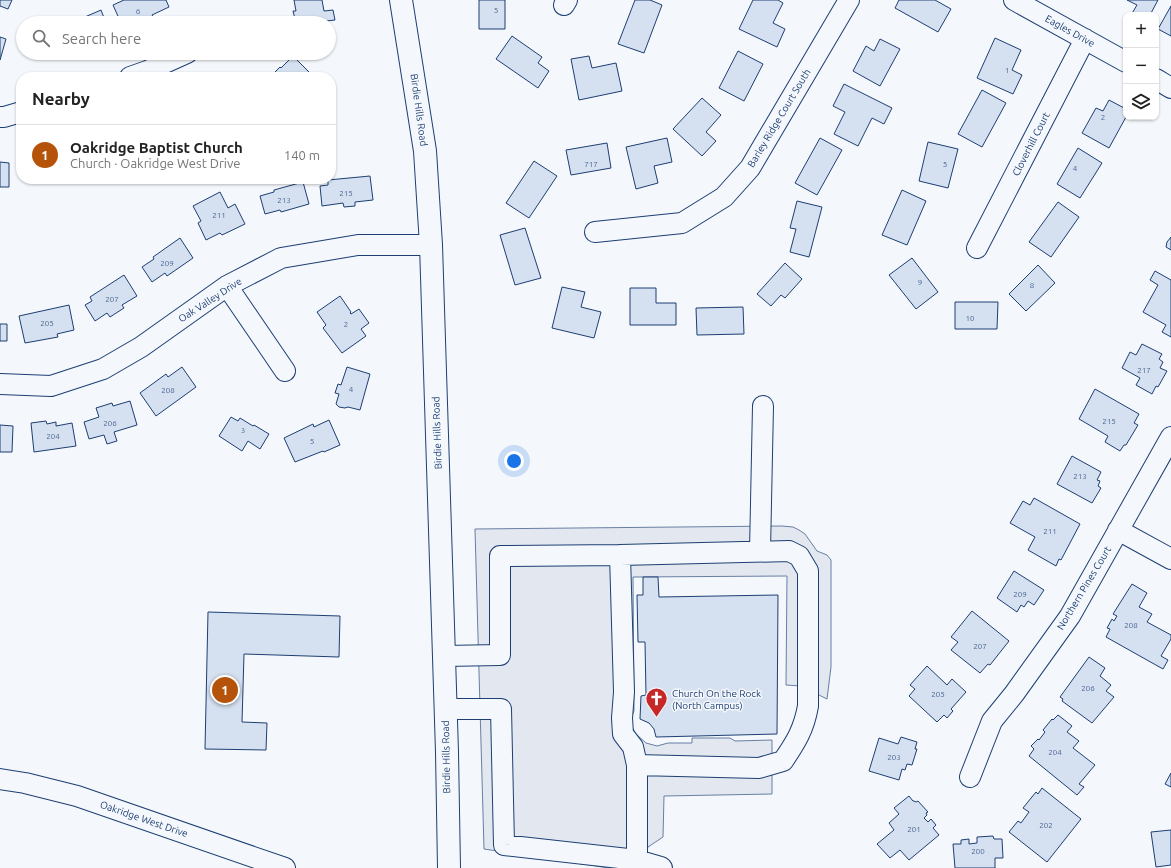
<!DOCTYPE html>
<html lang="en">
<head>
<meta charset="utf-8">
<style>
  body { margin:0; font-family:Ubuntu,sans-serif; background:#f2f2f2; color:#222 }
  .controls { position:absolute; right:12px; top:12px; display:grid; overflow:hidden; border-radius:8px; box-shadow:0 1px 3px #0004 }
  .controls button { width:36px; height:36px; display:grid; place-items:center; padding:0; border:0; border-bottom:1px solid #e0e0e0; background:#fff; color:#222; font:20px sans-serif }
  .you { position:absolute; left:514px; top:461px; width:14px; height:14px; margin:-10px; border:3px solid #fff; border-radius:50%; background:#1a73e8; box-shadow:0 0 0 6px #1a73e833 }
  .badge { display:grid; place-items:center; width:26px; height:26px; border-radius:50%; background:#b45309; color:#fff; font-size:13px; font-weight:700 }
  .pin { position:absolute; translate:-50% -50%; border:2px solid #fff; box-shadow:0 1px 4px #0006 }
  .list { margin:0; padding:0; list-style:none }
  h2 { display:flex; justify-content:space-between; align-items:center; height:52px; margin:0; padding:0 16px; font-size:17px }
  h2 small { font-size:13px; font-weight:400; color:#767676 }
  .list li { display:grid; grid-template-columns:26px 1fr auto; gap:12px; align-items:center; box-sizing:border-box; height:60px; padding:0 16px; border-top:1px solid #e0e0e0 }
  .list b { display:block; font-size:15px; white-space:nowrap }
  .list p { margin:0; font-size:13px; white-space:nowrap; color:#767676 }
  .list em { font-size:13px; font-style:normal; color:#767676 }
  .icon { flex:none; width:22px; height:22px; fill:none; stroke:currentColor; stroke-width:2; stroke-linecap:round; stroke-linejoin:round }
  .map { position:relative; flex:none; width:1171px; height:868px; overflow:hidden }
  .search { position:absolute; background:#fff; box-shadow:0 1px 3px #0004; left:16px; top:16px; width:320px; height:44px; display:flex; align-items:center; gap:10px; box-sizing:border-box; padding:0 14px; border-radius:22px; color:#767676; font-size:15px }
  .panel { position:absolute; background:#fff; box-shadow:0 1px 3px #0004; left:16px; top:72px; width:320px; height:112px; border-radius:16px }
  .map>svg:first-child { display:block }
</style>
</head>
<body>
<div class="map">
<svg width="1171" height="868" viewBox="0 0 1171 868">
  <rect width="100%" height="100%" fill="#f4f7fb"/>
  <path fill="#e3e8f0" stroke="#687fa3" d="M782 526 793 527 799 530 805 534 817 551 827 555 831 560V667L827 699 801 686 786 685 787 576 633 577 634 711 631 719 632 727 636 734 646 743 657 746 668 743H692V738H730L735 741 772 740V794L664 796 663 837 648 847 635 868H609L484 849 475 529Z"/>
  <path fill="#d5e0f0" stroke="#1d3f73" d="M0 0H12L8 9 0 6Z
    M124 0H166L169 7 152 15 154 18 142 23H121L113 5Z
    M294 0H322L324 11 333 10 335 20 326 21V23H296L293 11H296Z
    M479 0H505V29H479Z
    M635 0H650L662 5 644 53 618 44Z
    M753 0H778L783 3 773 23 785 29 777 47 739 29Z
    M899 0H935L951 9 938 32 895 8Z
    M1127 0H1158L1150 15H1131L1137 5Z
    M1171 6V36L1158 29Z
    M101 10 106 23H71Z
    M512 36 542 57 538 63 549 71 538 88 496 59Z
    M0 37 6 39 0 60Z
    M995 38 1021 50 1012 70 1022 75 1013 94 977 78Z
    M880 39 900 49 880 86 853 71 866 46 874 51Z
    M738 51 763 64 744 101 719 88Z
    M293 56 314 77H270L280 67 281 68Z
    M589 56 592 68 616 63 622 91 579 100 571 59Z
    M844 84 892 108 884 124 872 118 858 146 834 134 845 112 833 106Z
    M982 90 1006 103 982 147 958 134Z
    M702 98 721 115 706 132 716 141 702 156 673 129Z
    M1109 100 1126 109V117L1109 148 1082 133 1096 108 1103 111Z
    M667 138 672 162 654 166 658 183 636 189 626 147Z
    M820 138 842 150 817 195 795 183Z
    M928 142 958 149 948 188 919 181Z
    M607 143 611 168 571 175 566 150Z
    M1078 148 1102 163 1080 198 1057 184Z
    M534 161 557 176 529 218 506 203Z
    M0 162 9 163V187H0Z
    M370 176 373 200 355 202V206L344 207 343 203 322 206 320 186 328 185V180Z
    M303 182 309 204 281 212 280 210 265 214 260 196 274 192V190Z
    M902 190 926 201 907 245 882 235Z
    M220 192 228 208 235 204 245 224 222 235 220 233 206 240 198 223 201 221 193 206Z
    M797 201 822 207 809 257 790 252 796 229 790 228Z
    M1058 202 1079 217 1051 257 1029 242Z
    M525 228 541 278 515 285 500 235Z
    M1171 237V250L1166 247 1167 242Z
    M180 238 193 258 167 276 165 273 152 282 142 267 154 259 153 257Z
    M912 258 938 292 916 309 889 275Z
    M785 263 802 279 785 298 781 295 771 306 757 294Z
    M1038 265 1055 283 1026 311 1009 294Z
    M1155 271 1171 280V337L1162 332 1166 325 1143 312 1158 285 1150 280Z
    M124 275 137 296 122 305 124 308 110 317 107 313 95 321 85 305 92 301 90 297Z
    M562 287 585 292 581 307 601 312 594 338 552 328Z
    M630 288H656V303H676V325H630Z
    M340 296 351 312 350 313 351 314 359 309 369 323 361 329 366 336 342 353 323 328 326 325 317 312Z
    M955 302H998L997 329H955Z
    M69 305 74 330 57 334 58 337 25 343 19 316Z
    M743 307 744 334 697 335 696 308Z
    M0 324H7V341H0Z
    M1142 344 1162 354 1159 359 1163 362 1160 368 1167 371 1158 387 1156 386 1152 394 1136 385 1140 378 1122 368 1130 352 1136 355Z
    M182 367 196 387 156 416 140 393 166 374 168 377Z
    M347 367 370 374 360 410 348 407 345 408 339 407 336 404 339 394 335 393 338 384 341 385Z
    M1095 389 1139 414 1134 423 1138 425 1126 445H1124L1120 451 1105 442 1108 436 1079 419Z
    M130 401 137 425 114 432 117 441 107 444 104 435 89 439 84 422 99 417 96 408 112 403 113 406Z
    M231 417 238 421 240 418 253 426 254 425 269 434 260 449 248 441 242 451 219 436Z
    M329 420 340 445 324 452 323 451 295 462 284 438 313 424 314 427Z
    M46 421 47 424 56 422V426L72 423 76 446 34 452 31 423Z
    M0 425 13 426 12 452H0Z
    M1072 456 1101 472 1097 480 1100 481 1098 486 1101 488 1092 503 1057 484Z
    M1034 498 1080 524 1061 560 1059 559 1056 566 1028 550 1035 537 1010 523 1023 501 1030 505Z
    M1014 571 1044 590 1034 605 1028 601 1024 607 1021 605 1017 612 997 598Z
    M643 577H658L659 597 778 595 777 734 656 737 654 729 649 723 640 719 641 696 646 695 645 642H638L637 595H643Z
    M1132 584 1147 593 1139 607 1152 614 1147 622 1171 635V639L1161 656 1168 660 1163 669 1106 637 1110 629 1107 628 1112 619 1114 621 1117 616 1113 614Z
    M972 611 1009 641 990 665 988 664 980 673 951 650 958 642 951 637Z
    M208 612 340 616 339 657 244 654 242 722 267 723 266 750 205 749Z
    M1089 657 1105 668 1100 676 1111 685 1106 691 1114 697 1092 723 1062 701 1063 699 1060 697Z
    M927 666 947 685 952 679 966 692 951 709 953 711 947 718 944 715 937 722 909 696 915 689 910 685Z
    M1058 715 1072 726 1067 732 1079 741 1073 748 1095 765 1079 784 1084 787 1077 795 1029 756 1034 749 1031 746 1038 739 1039 740 1045 732 1043 730 1052 719 1053 720Z
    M901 737 917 742 915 749H917L912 765 907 764 905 770 902 769 899 780 869 771 879 738 898 744Z
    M1171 773V787L1165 784Z
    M1042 788 1081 819 1047 862 1009 832 1018 821 1021 823 1029 812 1023 808 1036 792 1038 794Z
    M909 796 913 801H914L916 802 918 801 928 812 926 813 927 815 924 818 928 822 931 819 936 825 933 828 939 835 909 860 900 850 890 858 877 844 894 830 889 823 899 814 894 808Z
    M1171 830V865L1156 867 1151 832Z
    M993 836 994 839H1002L1003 858H995V868H955L953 844H961V840L969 839V844L977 843V837Z"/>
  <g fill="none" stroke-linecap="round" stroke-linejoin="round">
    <defs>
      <path id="minor" d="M1014 0 1126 62
        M564 5 567 0
        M130 77 147 71 187 53
        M1156 79 1171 88
        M0 117H4L21 112
        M595 232 682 223 724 197 750 168 849 0
        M977 248 1085 39
        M227 286 285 371
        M0 384 51 386 103 369 141 347 227 286 281 258 358 245H431
        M1118 530 1171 559
        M760 551 763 406
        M620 555 789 551 799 556 808 571V706C804 729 796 742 783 761L759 768 637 765
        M444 656 500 655V556L620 555 624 692 622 718 623 734 633 747 637 765V860
        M445 709H501L504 845 637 860 661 867 662 868
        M970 777 992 721 1014 694 1070 616 1171 437
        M0 779 25 783 77 796 285 868"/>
      <path id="major" d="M401 0 425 151 431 245 447 752 449 868"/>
    </defs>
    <use href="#minor" stroke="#1d3f73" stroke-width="22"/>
    <use href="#major" stroke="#1d3f73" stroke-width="24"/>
    <use href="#minor" stroke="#f4f7fb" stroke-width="20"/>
    <use href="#major" stroke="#f4f7fb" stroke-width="22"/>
  </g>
  <defs>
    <symbol id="church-pin" viewBox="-11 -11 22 30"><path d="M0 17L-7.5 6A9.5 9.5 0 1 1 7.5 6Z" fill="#c62828" stroke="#f4f7fb"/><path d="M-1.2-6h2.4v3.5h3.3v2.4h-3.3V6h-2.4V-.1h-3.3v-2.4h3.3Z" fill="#fff"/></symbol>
  </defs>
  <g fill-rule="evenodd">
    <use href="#church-pin" x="644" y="686" width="25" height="34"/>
  </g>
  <g text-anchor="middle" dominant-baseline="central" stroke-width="3" stroke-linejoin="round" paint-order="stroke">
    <g font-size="8" fill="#4b6792">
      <text x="496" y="10">5</text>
      <text x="138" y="11">6</text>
      <text x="1007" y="70">1</text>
      <text x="1103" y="117">2</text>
      <text x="591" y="164">717</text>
      <text x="945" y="164">5</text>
      <text x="1075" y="168">4</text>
      <text x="346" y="193">215</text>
      <text x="284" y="200">213</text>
      <text x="219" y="215">211</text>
      <text x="167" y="263">209</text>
      <text x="920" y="282">9</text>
      <text x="1032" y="285">8</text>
      <text x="112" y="299">207</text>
      <text x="970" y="318">10</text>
      <text x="47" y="323">205</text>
      <text x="346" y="324">2</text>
      <text x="1144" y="370">217</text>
      <text x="351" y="389">4</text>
      <text x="168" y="390">208</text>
      <text x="1109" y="421">215</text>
      <text x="110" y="423">206</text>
      <text x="243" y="430">3</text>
      <text x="53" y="436">204</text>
      <text x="312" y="441">5</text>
      <text x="1080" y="476">213</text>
      <text x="1050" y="531">211</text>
      <text x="1020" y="594">209</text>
      <text x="1131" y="625">208</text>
      <text x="980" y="646">207</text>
      <text x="1088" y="688">206</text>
      <text x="938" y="694">205</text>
      <text x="1055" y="752">204</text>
      <text x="894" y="757">203</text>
      <text x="1046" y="825">202</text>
      <text x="914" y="829">201</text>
      <text x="978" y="851">200</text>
    </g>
    <g font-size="10" fill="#1d3f73" stroke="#f4f7fb">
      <text transform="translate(1070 31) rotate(29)">Eagles Drive</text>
      <text transform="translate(419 110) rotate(82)">Birdie Hills Road</text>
      <text transform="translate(779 118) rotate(-59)">Barley Ridge Court South</text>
      <text transform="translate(1031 144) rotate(-63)">Cloverhill Court</text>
      <text transform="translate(210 300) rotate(-33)">Oak Valley Drive</text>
      <text transform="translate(437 433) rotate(-92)">Birdie Hills Road</text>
      <text transform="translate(1084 588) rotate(-59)">Northern Pines Court</text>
      <text transform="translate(446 757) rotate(-91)">Birdie Hills Road</text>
      <text transform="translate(144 819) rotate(19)">Oakridge West Drive</text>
    </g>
    <g font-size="10" fill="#1d3f73" stroke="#f4f7fb" text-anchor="start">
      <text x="672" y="693">Church On the Rock<tspan x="672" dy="12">(North Campus)</tspan></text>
    </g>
  </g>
</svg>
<div class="controls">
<button>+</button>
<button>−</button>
<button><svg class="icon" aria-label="layers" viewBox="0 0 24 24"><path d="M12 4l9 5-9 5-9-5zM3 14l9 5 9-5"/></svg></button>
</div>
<div class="you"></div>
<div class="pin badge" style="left:225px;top:690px">1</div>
<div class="search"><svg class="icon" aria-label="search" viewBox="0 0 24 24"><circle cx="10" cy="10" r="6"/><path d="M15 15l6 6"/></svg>Search here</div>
<section class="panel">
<h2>Nearby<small></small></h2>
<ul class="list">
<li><span class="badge">1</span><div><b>Oakridge Baptist Church</b><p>Church · Oakridge West Drive</p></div><em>140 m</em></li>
</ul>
</section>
</div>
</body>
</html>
